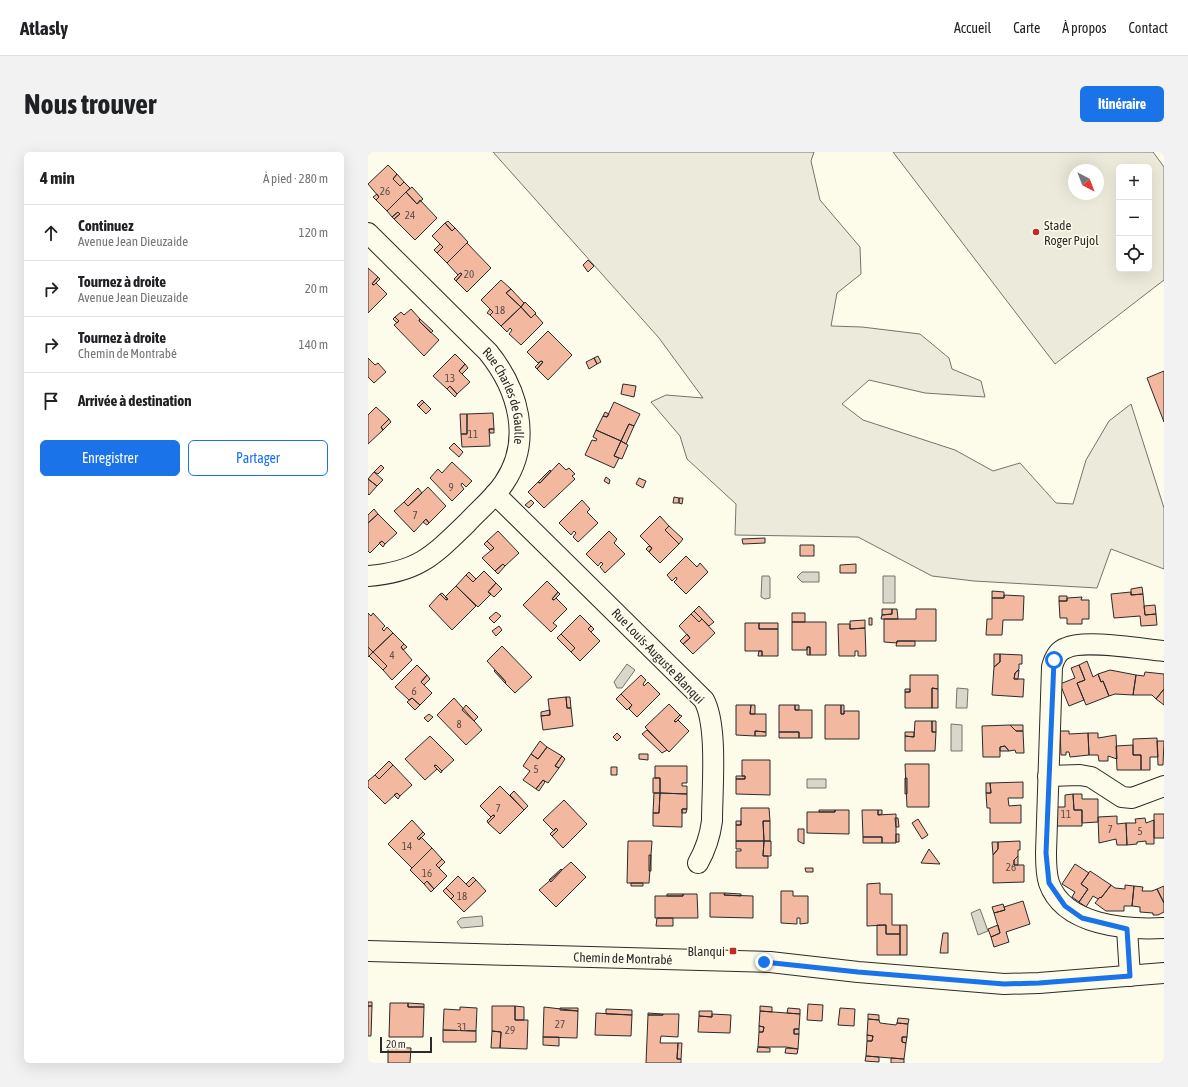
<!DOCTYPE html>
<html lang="fr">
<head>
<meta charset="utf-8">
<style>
  body { margin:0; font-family:"Asap Condensed",sans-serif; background:#f2f2f2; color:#202124 }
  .controls { position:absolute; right:12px; top:12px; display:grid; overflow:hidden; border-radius:6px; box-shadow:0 4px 16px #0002 }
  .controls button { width:36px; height:36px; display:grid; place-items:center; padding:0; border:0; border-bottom:1px solid #e0e0e0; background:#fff; color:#202124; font:20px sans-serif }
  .compass { position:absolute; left:700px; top:12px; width:36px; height:36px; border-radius:50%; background:#fff; box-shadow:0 4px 16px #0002; rotate:138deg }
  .scale { position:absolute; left:12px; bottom:10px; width:52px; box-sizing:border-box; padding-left:4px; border:2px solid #2b2b2b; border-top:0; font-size:11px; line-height:14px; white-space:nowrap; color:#2b2b2b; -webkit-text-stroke:3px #fdfbea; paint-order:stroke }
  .stop { position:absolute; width:12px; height:12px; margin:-9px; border:3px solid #1a73e8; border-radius:50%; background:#fff }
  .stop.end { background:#1a73e8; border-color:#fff; box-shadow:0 1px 4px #0008 }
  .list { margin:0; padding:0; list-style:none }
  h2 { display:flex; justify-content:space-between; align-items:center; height:52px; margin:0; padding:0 16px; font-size:17px }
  h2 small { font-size:13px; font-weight:400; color:#757577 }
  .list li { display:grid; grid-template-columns:26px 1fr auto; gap:12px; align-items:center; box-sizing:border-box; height:56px; padding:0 16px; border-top:1px solid #e0e0e0 }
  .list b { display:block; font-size:15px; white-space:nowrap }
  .list p { margin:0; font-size:13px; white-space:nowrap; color:#757577 }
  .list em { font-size:13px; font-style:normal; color:#757577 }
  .actions { display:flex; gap:8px; padding:12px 16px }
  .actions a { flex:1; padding:9px 0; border:1px solid #1a73e8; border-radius:6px; text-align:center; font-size:14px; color:#1a73e8 }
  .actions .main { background:#1a73e8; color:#fff }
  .icon { flex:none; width:22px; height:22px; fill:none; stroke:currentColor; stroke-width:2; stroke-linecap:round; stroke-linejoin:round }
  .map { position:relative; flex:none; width:796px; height:911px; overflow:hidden; border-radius:6px }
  header { display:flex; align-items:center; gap:24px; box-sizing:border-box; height:56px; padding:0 20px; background:#fff; border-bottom:1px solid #e0e0e0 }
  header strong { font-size:19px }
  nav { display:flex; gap:22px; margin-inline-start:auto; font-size:14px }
  .intro { display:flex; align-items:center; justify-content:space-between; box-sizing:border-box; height:96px; padding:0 24px }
  h1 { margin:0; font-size:28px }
  .button { padding:10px 18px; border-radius:6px; background:#1a73e8; color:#fff; font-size:14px; font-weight:700 }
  main { display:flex; gap:24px; padding:0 24px }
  aside { flex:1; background:#fff; border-radius:6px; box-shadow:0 4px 16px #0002 }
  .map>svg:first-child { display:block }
</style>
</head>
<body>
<header>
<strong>Atlasly</strong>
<nav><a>Accueil</a><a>Carte</a><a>À propos</a><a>Contact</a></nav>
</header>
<div class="intro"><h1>Nous trouver</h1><a class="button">Itinéraire</a></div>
<main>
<aside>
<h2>4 min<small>À pied · 280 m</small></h2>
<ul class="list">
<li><svg class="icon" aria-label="ahead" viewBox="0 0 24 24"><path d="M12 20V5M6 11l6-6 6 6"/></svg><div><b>Continuez</b><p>Avenue Jean Dieuzaide</p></div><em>120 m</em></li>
<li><svg class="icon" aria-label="right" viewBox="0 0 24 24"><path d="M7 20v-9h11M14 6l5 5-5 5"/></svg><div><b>Tournez à droite</b><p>Avenue Jean Dieuzaide</p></div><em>20 m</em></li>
<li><svg class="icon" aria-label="right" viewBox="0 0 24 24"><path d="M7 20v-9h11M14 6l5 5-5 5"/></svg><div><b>Tournez à droite</b><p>Chemin de Montrabé</p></div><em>140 m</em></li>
<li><svg class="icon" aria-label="arrive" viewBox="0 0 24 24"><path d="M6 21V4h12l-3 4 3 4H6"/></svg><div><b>Arrivée à destination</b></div></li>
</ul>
<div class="actions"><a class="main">Enregistrer</a><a>Partager</a></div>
</aside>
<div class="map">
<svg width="796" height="911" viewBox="0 0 796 911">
  <rect width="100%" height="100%" fill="#fdfbea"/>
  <path fill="#ecebdb" stroke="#74746e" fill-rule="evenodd" d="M125 0H446L443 9 452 48 492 95 493 122 469 141 463 174 494 175 552 182 581 206 584 217 613 229 617 245 557 241 501 228 474 252 495 268 587 298 625 319 652 311 688 351 705 352 718 308 741 269 763 252 796 356V417L743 397 729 436 606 429 564 424 490 385 367 383 368 352 319 307 312 284 283 250 298 243 335 246 291 186Z
    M525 0H785L796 15V128L687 212ZM751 15H781V117H751ZM706 18H730V42H706Z"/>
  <path fill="#d8d7c9" stroke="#74746e" d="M434 420H451V430H434L429 425Z
    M394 424H401L402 426V446L397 447 393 445Z
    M515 424H527V451H515Z
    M259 512 267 518 254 536H249L246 530Z
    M589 536 600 537 599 556H588Z
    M583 572 594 573V599H583Z
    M439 627H458V636H439Z
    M612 757 620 779 610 783 603 761Z
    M114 764 115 774 93 776 89 770 93 766Z"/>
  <path fill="#f2b8a0" stroke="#2b2b2b" d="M20 13 29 22 25 27 32 34 36 30 42 36 19 59 8 48 11 45 0 32Z
    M29 22 36 30 32 34 25 27Z
    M44 35 55 47 49 52 38 40Z
    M38 40 49 52 52 48 69 66 47 88 26 67 32 62 30 60 24 65 19 59Z
    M9 42 11 45 8 48 5 45Z
    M30 60 32 62 26 67 24 65Z
    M80 69 87 76 84 79 77 71Z
    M77 71 84 79 87 76 100 90 79 111 69 101 75 95 64 84Z
    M99 91 123 116 99 140 88 129 94 122 92 121 90 123 79 111Z
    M72 92 75 95 69 101 66 98Z
    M220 108 226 114 220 120 215 113Z
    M0 116 10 125 4 132 6 133 8 131 19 142 0 161Z
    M92 121 94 122 88 129 86 127Z
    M10 125 12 127 6 133 4 132Z
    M133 128 143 137 138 141 153 155 133 174 122 163 125 160 113 148Z
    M143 137 156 151 153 155 138 141Z
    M157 150 168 161 163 166 153 155Z
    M153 155 163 166 167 162 175 171 153 193 141 182 144 178 142 176 139 180 133 174Z
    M43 157 52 167 51 169 71 188 56 204 26 173 31 169 27 165 33 160 36 163Z
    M122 157 125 160 122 163 119 161Z
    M27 165 31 169 29 171 25 167Z
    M52 167 65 179 63 181 51 169Z
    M180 179 204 203 180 228 169 217 175 210 173 209 170 211 159 200Z
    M87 202 97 212 91 219 102 230 89 242 82 234 79 237 65 224Z
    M230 204 233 210 229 212 226 206Z
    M0 206 7 213 10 211 18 220 6 231 0 225Z
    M226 206 229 212 221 217 218 210Z
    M173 209 175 210 169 217 167 215Z
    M97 212 100 216 94 222 91 219Z
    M796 219V270L779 226Z
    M255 232 268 234 266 245 253 242Z
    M82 234 89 242 87 245 79 237Z
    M54 248 56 250 51 255 49 253Z
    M56 250 63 257 58 262 51 255Z
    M246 250 272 262 266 274 261 272 253 289 228 278 235 264 239 265Z
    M8 255 21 267 13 275 15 278 0 292V263Z
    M237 260 241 262 239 265 235 264Z
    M125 261 126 277H121L122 294 94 295 93 282H99V262Z
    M92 262H99V282H93Z
    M21 267 23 270 15 278 13 275Z
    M261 272 266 274 258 292 253 289Z
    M121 277H126V281H122Z
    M228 278 253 289 246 304 251 306 246 316 217 303 224 288 228 289 229 287 225 285Z
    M253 289 260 293 254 307 246 304Z
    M86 291 95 300 91 305 81 296Z
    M84 310 104 329 98 335 94 331 93 333 96 337 84 349 62 326 70 317 74 321Z
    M191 311 198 318 201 316 207 322 204 324 207 327 176 356 160 340 170 330 172 331Z
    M13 313 16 316 10 322 6 320Z
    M182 318 183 319 172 331 170 330Z
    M6 320 15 328 9 334 0 327Z
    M238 325 242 328 241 332 236 329Z
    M271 326 278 329 275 336 268 332Z
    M0 327 9 334 1 343 0 342Z
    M60 335 78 354 61 371 58 367 46 380 26 359 36 350 40 354Z
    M50 336 54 341 40 354 36 350Z
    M306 345 311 346V351H305Z
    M311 346H315L314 352 311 351Z
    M163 348 166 351 161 356 157 353Z
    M214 348 222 357 219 360 230 371 210 390 205 385 208 381 206 379 203 383 191 371Z
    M6 357 10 362 0 371V363Z
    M10 362 29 381 17 392 14 389 2 401 0 399V371Z
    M292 364 301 374 297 378 311 392 292 411 281 400 284 396 272 384Z
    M58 367 61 371 59 373 55 370Z
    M301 374 315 387 311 392 297 378Z
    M130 379 151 401 137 414 135 412 127 419 114 406 126 396 119 389Z
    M241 379 249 387 246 391 257 402 237 421 232 415 235 412 233 410 230 414 218 402Z
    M397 386V391L375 392 374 387Z
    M14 389 17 392 15 395 11 391Z
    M119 389 126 396 123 399 116 392Z
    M432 393H446V404H432Z
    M281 394 284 396 281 400 278 397Z
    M318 404 329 415 332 411 340 420 318 442 306 430 309 427 308 425 304 429 299 423Z
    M135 412 137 414 130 422 127 419Z
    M488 412V421H472V413Z
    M116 419 128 431 120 440 123 442 110 455 88 434 98 423 105 430Z
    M101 420 108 427 105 430 98 423Z
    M179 429 190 440 184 447 186 448 188 446 199 457 185 471 189 474 183 480 155 453Z
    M128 431 134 437 126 445 120 440Z
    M88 434 108 454 84 478 61 454 72 442 78 448 80 447 77 445Z
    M774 435 775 442 763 443V437Z
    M624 439 636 440V446H624Z
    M190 440 192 442 186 448 184 447Z
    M763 440V443L775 442 777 463 788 462 789 473 773 474 772 464 746 466 743 442Z
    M74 441 80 447 78 448 72 442Z
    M636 443 656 444 655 468H635L634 483H618L619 467H624V446H636Z
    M691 444H699V449H691Z
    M714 445 713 448H721V467H714V472H699V466H692L691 449H699V446Z
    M787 453 788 462 777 463 776 454Z
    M331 454 346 470 341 474 326 459Z
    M514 457H524V462L514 463Z
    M524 457H529L530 467H513L514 463 524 462Z
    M548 457H568V489H529V491L516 490V467H548Z
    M326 459 334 467 331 470 323 462Z
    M128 460 133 464 126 471 121 466Z
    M0 461 3 464 5 461 17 474 14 477 16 479 19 475 25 481 5 500 0 495Z
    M424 461H437V470H424Z
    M323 462 331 470 334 467 347 481 325 502 315 492 322 486 311 474Z
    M212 463 223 474 220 477 232 489 212 509 203 500 207 496 193 482Z
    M501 466H504V473H501Z
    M497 468V476L482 477V469Z
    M424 470H458V503H442V495H439V498H424Z
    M377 471H391V477H410V504H394V499H377Z
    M391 471H410V477H391Z
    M470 472H482V477L497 476 498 504H490V499H487V504H471Z
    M131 474 134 478 128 484 124 479Z
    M223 474 226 477 223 480 220 477Z
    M25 481 36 492 33 495 44 508 24 528 15 518 19 514 5 500Z
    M193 482 207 496 203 500 189 486Z
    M319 482 322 486 315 492 312 489Z
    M529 489H547V494H528Z
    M36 492 39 495 35 498 33 495Z
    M134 494 164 525 147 541 137 531 138 530 119 509Z
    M0 495 5 500 0 505Z
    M439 495H442V503H439Z
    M391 499H394V504H390Z
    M5 500 19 514 15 518 1 504Z
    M626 502H632V510L626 515Z
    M632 502 654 503V512H651V517L647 521 646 527H656L655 545 624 543 626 515 632 510Z
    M719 509 725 525 730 522 733 530 735 529 741 544 718 553 709 531 717 528 711 513Z
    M49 513 59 523 53 530 64 541 52 553 44 546 41 548 27 535Z
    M711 513 717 528 709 531 716 548 701 554 692 532 707 526 703 516Z
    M127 518 138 530 137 531 126 519Z
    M651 518 650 527H646L647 521Z
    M742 518 768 523 765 543 747 542 741 544 735 529 733 530 730 522Z
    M777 520 796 522V537L788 547 784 543H765L768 523 776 524Z
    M59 523 62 527 56 533 53 530Z
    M273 523 278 528 275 532 276 534 280 530 292 542 269 565 261 557 264 553 253 542Z
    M542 523H570V537L564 536V556H537V540H542Z
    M564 536 570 537V556H564Z
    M537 537H542V540H537Z
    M796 537V553L788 547Z
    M253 542 264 553 259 558 248 547Z
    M198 545H202L203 556H199Z
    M198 545 199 556H203L205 574 175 578 173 564 182 563 180 547Z
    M44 546 52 553 47 558 39 550Z
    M86 546 114 578 98 593 69 563Z
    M301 552 312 563 306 569 308 570 310 568 321 579 301 600 277 575Z
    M98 553 110 565 106 569 94 558Z
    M368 553H383L382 562H398V580L387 579V584L368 583Z
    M383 553H387V562H382Z
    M411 553H427V558H444V586H431V580H411Z
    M427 553H431V558H427Z
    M457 553H473V562H476V559H491V587H457Z
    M473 553H476V562H473Z
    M182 558V563L173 564V560Z
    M61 562 65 565 60 570 56 566Z
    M312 563 314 564 308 570 306 569Z
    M547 569H564V580H568L567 599H537V584L546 585Z
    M564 569H568V580H564Z
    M642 573 648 579H655L656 601H648L647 598 641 599 637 594 632 595V605H615L614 574Z
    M642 573H655V579H648Z
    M279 578 299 598 294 601 274 582Z
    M387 579 398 580V584H387Z
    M692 579H701V582L720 581 721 603 702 605 701 600H698V603H693Z
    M411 580H431V586H411Z
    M537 580H546V585L537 584Z
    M249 581 253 585 249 589 245 585Z
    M720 581H730V586L748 583 749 607 740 604V609H731L730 603H721Z
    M62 584 86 608 74 619 68 613 66 614 69 617 57 628 37 607Z
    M789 586 790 605H782V618H773V603H765V587Z
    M172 589 179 595 170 607 163 602Z
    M789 589H796L795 613H790Z
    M765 593V603H773V618H749L748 594Z
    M637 594 641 599H632V595Z
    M179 595 194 604 187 614 191 616 180 631 175 628 168 637 155 628 162 619 155 614 163 602 170 607Z
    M271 602H280V608L271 607Z
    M194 604 197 607 191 616 187 614Z
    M374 608H402V643L368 642V627H377V624H374Z
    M21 609 25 613 11 627 7 623Z
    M537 612H561V655H539Z
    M25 613 44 633 32 644 29 641 17 652 0 635V629L7 623 11 627Z
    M68 613 74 619 73 621 66 614Z
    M287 614H319V631H314V634H319V642L292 641V626H287Z
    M243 615H249V623H243Z
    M368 624H377V627H368Z
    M285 626H292V641H285Z
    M537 626H539V642H537Z
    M175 628 177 630 171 639 168 637Z
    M655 630V646H640L641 654 653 653V671H622V656H619L618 641H623L622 631Z
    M618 631H622L623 641H618Z
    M132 634 156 658 132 682 120 671 127 664 125 663 123 665 112 654Z
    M146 639 160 654 156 658 142 643Z
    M29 641 32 644 30 647 26 643Z
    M286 641H292L291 661H285Z
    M292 641 319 642V657H314V675L285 674V661H291Z
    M705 642H714V647H730V670L714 671V658H706Z
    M705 642 706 658H714V674H689V655H697V643Z
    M196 648 219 672 195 696 184 684 190 678 188 676 186 679 175 668Z
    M373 656H401L402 669H395L396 689H368V673H373Z
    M314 657H319L318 661H314Z
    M451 658H467V660H451Z
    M467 658H481V682L439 681V660H467Z
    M494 658H510V663L528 662V691H514V685H495Z
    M510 658H514V662L510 663Z
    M786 662H796V686H786Z
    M125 663 127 664 120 671 119 669Z
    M749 664V672L758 671 759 693H749L748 687 731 691 730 665Z
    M527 666H530L531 675H528Z
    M777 666 778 671 786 668V692H778V689L769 690V692L759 693 758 671H768L767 667Z
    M550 667 560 683 554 687 544 671Z
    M44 668 55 680 49 686 51 688 53 685 64 696 44 716 20 692Z
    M368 669H373V673H368Z
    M395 669H402V689H396Z
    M188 676 190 678 184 684 182 682Z
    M430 677H436V692L430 689Z
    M55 680 57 682 51 688 49 686Z
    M528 682H531V690H528Z
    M495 685H514V691H495Z
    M260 689H284L281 731H259Z
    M368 689H396L395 704H400V716H368V699H373V697H368Z
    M396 689H403V704H395Z
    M652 689V698H650V704L646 708V713H656V730L625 731V703L630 697V690Z
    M624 690H630V697L625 703Z
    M64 696 74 707 68 713 79 724 66 737 59 729 56 732 42 718Z
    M561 697 572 712 553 711Z
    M281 703H283V719H281Z
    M650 704V713H646V708Z
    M74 707 77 710 71 716 68 713Z
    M203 710 218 725 188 755 171 738Z
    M707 712 721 721 713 732 720 737 711 750 704 745 707 740 694 732Z
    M437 716H445V720H438Z
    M193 717 194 718 183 730 181 728Z
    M722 719 743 733 733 746 732 745 730 747 725 744 718 755 711 750 720 737 713 732Z
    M90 724 101 735 108 728 118 739 96 760 83 747 86 744 78 736Z
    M105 725 108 728 101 735 98 732Z
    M59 729 66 737 63 740 56 732Z
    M263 731H275V734H263Z
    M512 731V742H524V773H532V782H518V773L499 774V732Z
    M743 733 747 736 757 737V733L766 734 764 754H756V759H738L727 751 732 745 733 746Z
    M766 734 775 735 774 739H784L789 737 796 751V760L790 763H785V761L772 760V755L764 754Z
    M796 734V751L789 737Z
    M78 736 86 744 83 747 75 739Z
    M413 739H425V744H440V771L432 772V766H429V772L413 771Z
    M342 741H357L356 743 385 744V766L342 765Z
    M357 741 373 742V744L356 743Z
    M299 742H315V744H299Z
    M315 742H329L330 766H287V744H315Z
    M655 749 662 772 638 780 641 790 626 795 623 785 632 781 626 761 637 758 636 755Z
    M635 752 637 758 626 761 624 755Z
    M289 766H305V774H288Z
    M509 773H518V782H532V803H509Z
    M532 773H539V803H532Z
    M630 773 632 781 623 785 620 777Z
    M575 781H580V801H572Z
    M0 850H4V854H0Z
    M22 851H40V855H56L55 885H21Z
    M40 851 56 852V855H40Z
    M440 852 455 853 454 869 439 868Z
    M0 854H4L3 884H0Z
    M124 854H147V868H160L159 897 132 896 133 880 124 879Z
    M147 854 156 855V868H147Z
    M392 854 404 855V860L392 859Z
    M92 855 109 856 108 879 75 878 76 857 92 858Z
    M176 855 210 859 209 886 175 885Z
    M192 856H210V859L192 858Z
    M420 856 432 857V862L419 861Z
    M472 856 487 857 486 874 470 873Z
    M238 857 264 858V863L238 862Z
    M331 859H344V865L331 864Z
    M392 859 432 862 431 877H426V882H431L430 897 418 895H390L391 880H395L396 875 391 874Z
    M228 861 264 863 263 884 227 883Z
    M280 861 295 862V863H280Z
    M295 862H311L310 885 293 884 292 891H310L309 907H313V911H278L280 863H295Z
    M344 862 363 863 362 881 330 880 331 864 344 865Z
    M500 862 511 863V868L500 867Z
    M530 866 541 867 540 872 529 871Z
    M500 867 511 868 512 871 528 873 529 871 540 872 539 885H534V890L538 891 536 907 498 904 499 889H504L505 884 499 883Z
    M391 874 396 875 395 880H391Z
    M426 877H431V882H426Z
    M75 878 108 879V890H75Z
    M124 879 133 880 132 896H123Z
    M499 883 505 884 504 889H499Z
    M175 885H191V894L175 893Z
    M534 885H539L538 891 534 890Z
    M310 891H314L313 907H309Z
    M20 895 43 896 42 911H20Z
    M390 895 402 896V900H389Z
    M418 896 430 897 429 902 417 901Z
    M498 904 511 905V910L497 909Z
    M523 906 536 907V911H523Z"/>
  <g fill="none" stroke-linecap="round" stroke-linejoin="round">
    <defs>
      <g id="minor">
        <path id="s1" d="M0 81 120 200C150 237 165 288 136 331 126 346 111 358 99 371 65 404 50 420 0 424"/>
        <path d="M127 342 336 548C350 574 344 637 344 669 342 684 338 697 330 711"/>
        <path d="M796 499C773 497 716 487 698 496 689 499 686 507 684 515L678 701C678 711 678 722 681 731 696 774 759 778 796 776"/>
        <path d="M680 624 712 623 723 625 754 645 764 646 796 634"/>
        <path d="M759 777 762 824"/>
        <path id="s2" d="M0 799 402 810 490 820 636 832 671 831 796 821"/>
      </g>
    </defs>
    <use href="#minor" stroke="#2b2b2b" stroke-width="22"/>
    <use href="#minor" stroke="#fdfbea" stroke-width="20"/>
  </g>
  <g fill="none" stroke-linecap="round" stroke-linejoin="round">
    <path stroke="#1a73e8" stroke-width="5" d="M396 810 490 820 636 832 671 831 762 824 759 777 714 766 697 754 681 731 678 701 686 508"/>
  </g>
  <g fill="#c62828" stroke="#fdfbea" stroke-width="1.5">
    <circle cx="668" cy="80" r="4"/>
    <rect x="361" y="795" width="8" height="8" rx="2"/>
  </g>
  <g text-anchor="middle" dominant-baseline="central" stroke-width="3" stroke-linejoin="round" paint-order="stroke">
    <g font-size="11" fill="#5d4e48">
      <text x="17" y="39">26</text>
      <text x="42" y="63">24</text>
      <text x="101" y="122">20</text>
      <text x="132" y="158">18</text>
      <text x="82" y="226">13</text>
      <text x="105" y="282">11</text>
      <text x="83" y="335">9</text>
      <text x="47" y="363">7</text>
      <text x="24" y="503">4</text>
      <text x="46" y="539">6</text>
      <text x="91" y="572">8</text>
      <text x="168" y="617">5</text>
      <text x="130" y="656">7</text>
      <text x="698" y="662">11</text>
      <text x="742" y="677">7</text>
      <text x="772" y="679">5</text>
      <text x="39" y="694">14</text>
      <text x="643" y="715">26</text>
      <text x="59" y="721">16</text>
      <text x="94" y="744">18</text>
      <text x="192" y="872">27</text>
      <text x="94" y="875">31</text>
      <text x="142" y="878">29</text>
    </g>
    <g font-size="13" fill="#2b2b2b" stroke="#fdfbea" text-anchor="start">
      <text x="676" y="73">Stade<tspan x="676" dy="15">Roger Pujol</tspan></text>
      <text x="357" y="799" text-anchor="end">Blanqui</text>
    </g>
    <g font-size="13" fill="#2b2b2b" stroke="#fdfbea">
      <text stroke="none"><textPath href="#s1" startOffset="217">Rue Charles de Gaulle</textPath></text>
      <text transform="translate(290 504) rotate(46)">Rue Louis-Auguste Blanqui</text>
      <text stroke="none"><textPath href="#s2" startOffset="255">Chemin de Montrabé</textPath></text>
    </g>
  </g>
</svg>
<div class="controls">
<button>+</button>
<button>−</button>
<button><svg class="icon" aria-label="locate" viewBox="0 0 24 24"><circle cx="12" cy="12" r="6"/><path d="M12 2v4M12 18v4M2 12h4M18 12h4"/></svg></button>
</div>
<svg class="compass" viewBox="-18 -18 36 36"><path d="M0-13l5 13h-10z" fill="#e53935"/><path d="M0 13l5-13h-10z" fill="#757577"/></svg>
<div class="scale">20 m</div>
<div class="stop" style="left:686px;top:508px"></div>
<div class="stop end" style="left:396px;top:810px"></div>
</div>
</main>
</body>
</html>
